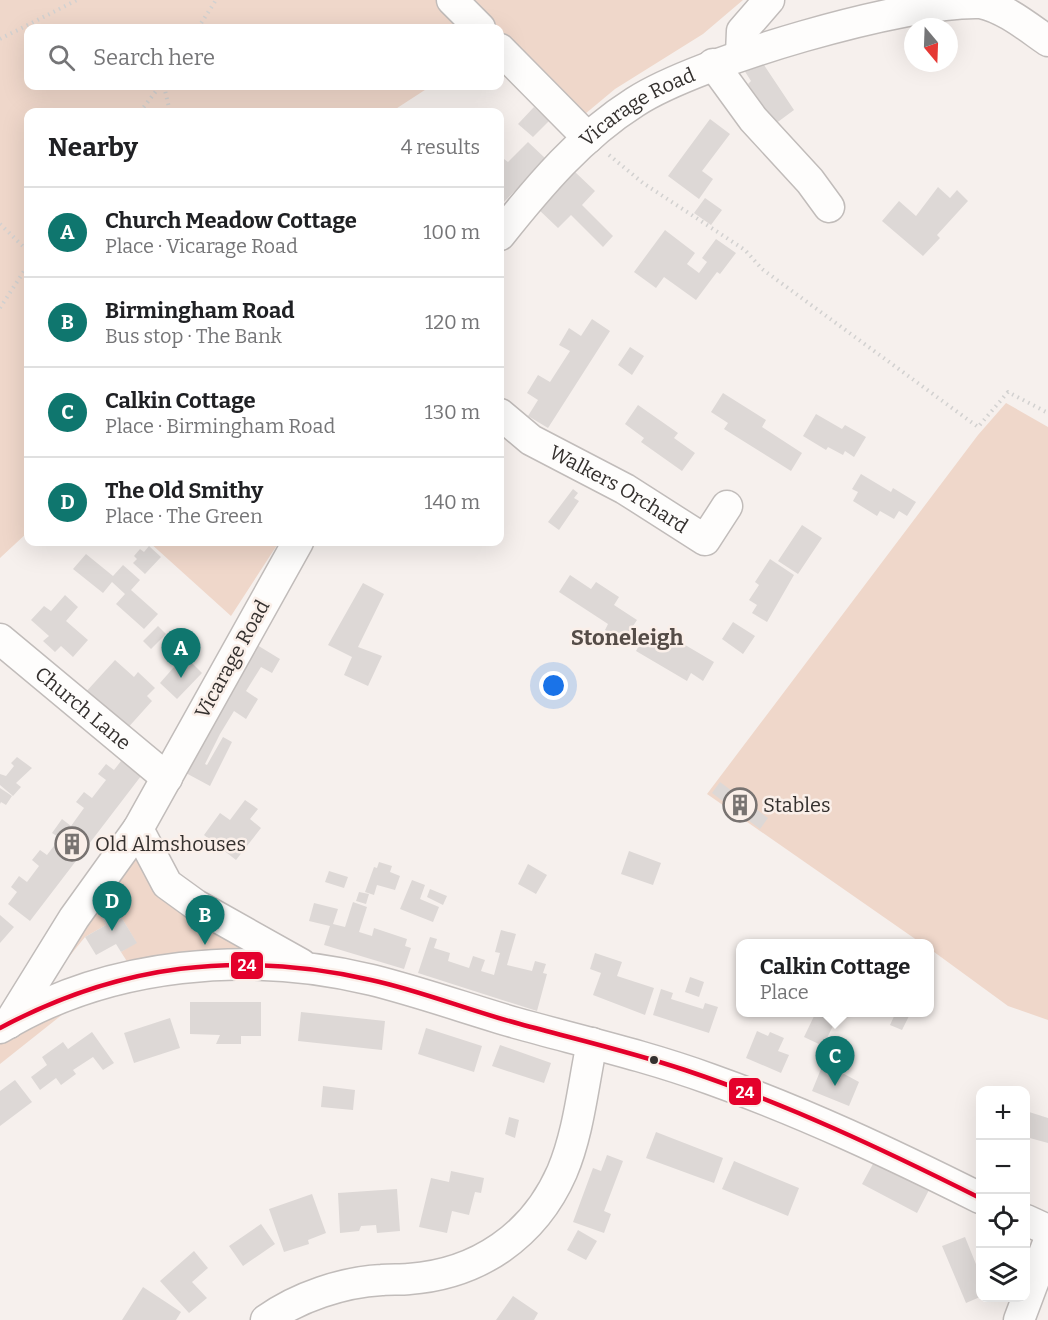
<!DOCTYPE html>
<html lang="en">
<head>
<meta charset="utf-8">
<style>
  body { margin:0; font-family:Bitter,serif; background:#f2f2f2; color:#202124 }
  .controls { position:absolute; right:18px; bottom:18px; display:grid; overflow:hidden; border-radius:12px; box-shadow:0 6px 24px #0002 }
  .controls button { width:54px; height:54px; display:grid; place-items:center; padding:0; border:0; border-bottom:2px solid #e0e0e0; background:#fff; color:#202124; font:30px sans-serif }
  .compass { position:absolute; left:904px; top:18px; width:54px; height:54px; border-radius:50%; background:#fff; box-shadow:0 6px 24px #0002; rotate:161deg }
  .you { position:absolute; left:554px; top:686px; width:21px; height:21px; margin:-15px; border:4px solid #fff; border-radius:50%; background:#1a73e8; box-shadow:0 0 0 9px #1a73e833 }
  .badge { display:grid; place-items:center; width:39px; height:39px; border-radius:50%; background:#0f766e; color:#fff; font-size:20px; font-weight:700 }
  .pin { position:absolute; translate:-50% -50px; filter:drop-shadow(0 2px 3px #0008) }
  .pin::after { content:''; position:absolute; top:32px; width:21px; height:18px; background:inherit; clip-path:polygon(0 0,100% 0,50% 100%) }
  .popup { position:absolute; left:736px; top:939px; width:198px; height:78px; box-sizing:border-box; display:grid; place-content:center; border-radius:12px; background:#fff; filter:drop-shadow(0 2px 4px #0005); font-size:20px; white-space:nowrap; color:#757577 }
  .popup b { font-size:22px; color:#202124 }
  .popup::after { content:''; position:absolute; left:50%; top:100%; margin-left:-12px; border:12px solid transparent; border-top-color:#fff }
  .list { margin:0; padding:0; list-style:none }
  h2 { display:flex; justify-content:space-between; align-items:center; height:78px; margin:0; padding:0 24px; font-size:26px }
  h2 small { font-size:20px; font-weight:400; color:#757577 }
  .list li { display:grid; grid-template-columns:39px 1fr auto; gap:18px; align-items:center; box-sizing:border-box; height:90px; padding:0 24px; border-top:2px solid #e0e0e0 }
  .list b { display:block; font-size:22px; white-space:nowrap }
  .list p { margin:0; font-size:20px; white-space:nowrap; color:#757577 }
  .list em { font-size:20px; font-style:normal; color:#757577 }
  .icon { flex:none; width:33px; height:33px; fill:none; stroke:currentColor; stroke-width:2; stroke-linecap:round; stroke-linejoin:round }
  .map { position:relative; flex:none; width:1048px; height:1320px; overflow:hidden }
  .search { position:absolute; background:#fff; box-shadow:0 6px 24px #0002; left:24px; top:24px; width:480px; height:66px; display:flex; align-items:center; gap:15px; box-sizing:border-box; padding:0 21px; border-radius:12px; color:#757577; font-size:22px }
  .panel { position:absolute; background:#fff; box-shadow:0 6px 24px #0002; left:24px; top:108px; width:480px; height:438px; border-radius:12px }
  .map>svg:first-child { display:block }
</style>
</head>
<body>
<div class="map">
<svg width="1048" height="1320" viewBox="0 0 1048 1320">
  <rect width="100%" height="100%" fill="#f6f0ed"/>
  <path fill="#efd7ca" d="M0 0H436L465 28H28V86H431L391 112H28V532L0 558Z
    M460 0H743L703 34 615 89 579 119 500 39V28H489Z
    M1006 403 1048 427V1020L1008 1006 930 949V944L921 943 707 794 978 435Z
    M149 542H279L231 616Z
    M139 858 245 949 244 955 128 963 121 952 136 942 117 910 102 918 106 925 85 937 68 958 60 953 129 861Z
    M68 1010 0 1064V1044L39 1022Z"/>
  <path fill="#ddd8d6" d="M760 59 794 110 775 124 748 84 751 81 744 70Z
    M534 107 549 121 533 137 518 124Z
    M710 119 730 134 702 171 713 179 699 199 668 176Z
    M528 142 546 159 500 206V156L508 162Z
    M574 171 595 191 582 205 613 236 603 247 571 215 558 228 537 208Z
    M938 187 950 198 957 190 968 201 937 235 940 238 923 256 882 221 899 201 916 216Z
    M705 198 722 210 711 225 694 213Z
    M665 230 695 253 687 264 699 273 707 262 702 258 716 239 736 253 720 274 717 272 696 300 664 277 656 288 634 272Z
    M592 319 610 331 548 428 528 416 538 400 527 393 538 375 550 382 570 351 559 345 569 328 581 336Z
    M630 347 644 356 632 375 618 365Z
    M723 393 766 420 762 427 802 453 791 471 724 429 728 423 711 412Z
    M638 405 678 433 674 438 695 453 682 471 641 442 644 438 625 424Z
    M816 414 842 429 845 425 866 437 854 457 845 451 843 455 828 447 826 450 803 436Z
    M861 474 891 492 893 488 916 502 907 516 899 511 894 519 880 511 877 516 853 501 858 492 852 489Z
    M573 489 578 493 574 498 579 501 559 530 548 522Z
    M802 525 822 538 798 574 778 561Z
    M149 546 161 557 145 574 133 563 137 559 134 556 140 549 144 552Z
    M86 554 113 576 123 565 140 580 131 590 158 614 144 629 116 604 125 594 112 582 103 593 73 569Z
    M770 559 794 575 767 622 752 613 757 605 749 600 759 585 755 582Z
    M570 575 591 589 596 582 619 597 614 605 637 620 623 641 605 630 608 624 559 592Z
    M363 583 384 594 358 647 382 656 368 686 344 675 352 657 328 645Z
    M65 595 78 607 66 621 88 640 73 657 61 646 55 652 43 641 49 636 31 620 44 606 51 611Z
    M733 622 755 636 743 654 722 639Z
    M158 626 166 634 151 649 143 641Z
    M658 633 673 643 675 639 714 662 703 681 691 673 687 681 636 651 645 635 653 641Z
    M257 645 280 659 272 673 261 667 246 691 258 699 246 719 234 711 220 734 205 764 207 765 223 737 232 742 210 786 184 772Z
    M171 654 180 663 186 657 202 673 177 699 160 683 174 667 166 659Z
    M115 660 134 677 138 672 155 688 147 696 152 701 125 731 84 694Z
    M17 757 32 768 16 783 21 787 13 796 0 785V774L6 776 14 766 11 763Z
    M121 761 141 776 30 921 8 904 17 892 11 887 19 876 27 882 39 866 32 860 40 850 47 855 60 838 52 833 62 819 71 826 84 808 76 802 84 792 92 798 106 780 98 774 106 764 114 770Z
    M720 782 768 818 760 829 712 793Z
    M0 788 12 796 6 805 1 802 0 804Z
    M245 800 258 809 250 819 261 828 236 860 204 835 220 813 230 820Z
    M629 851 661 863 653 885 621 874Z
    M379 862 392 866 390 872 400 876 395 890 377 885 374 895 365 892 374 867 377 868Z
    M528 864 547 875 536 894 518 884Z
    M329 871 348 877 344 888 325 882Z
    M412 880 425 885 420 899 439 907 433 922 400 909Z
    M430 889 447 896 443 905 427 897Z
    M359 892 369 894 366 904 356 901Z
    M353 902 367 907 359 932 372 936 374 928 407 939 405 946 411 948 404 969 324 945 330 926 309 921 314 903 338 909 333 924 345 927Z
    M117 910 137 943 121 952 116 944 96 955 85 937 106 925 102 918Z
    M0 915 14 927 0 943Z
    M501 930 516 934 507 965 532 971 535 961 546 964 543 973 547 974 537 1011 418 973 430 937 437 939 434 948 450 953 448 961 469 968 473 956 485 960 481 971 494 975 500 953 495 952Z
    M595 953 622 962 617 976 654 988 645 1015 593 995 601 973 590 969Z
    M690 977 704 982 699 997 685 992Z
    M661 989 673 993 671 999 703 1009 705 1003 718 1007 709 1033 653 1015Z
    M190 1002H261V1036H241V1044H216L220 1035 190 1034Z
    M301 1012 385 1021 382 1050 298 1041Z
    M816 1012H840L823 1046 804 1037Z
    M896 1012H911L902 1030 890 1025Z
    M170 1018 180 1048 134 1063 124 1033Z
    M426 1028 482 1046 474 1072 418 1054Z
    M757 1031 768 1036 770 1032 784 1038 778 1051 789 1055 781 1073 746 1058Z
    M92 1032 114 1063 103 1070 93 1057 73 1070 76 1074 61 1085 56 1078 40 1090 31 1077 47 1065 42 1057 63 1042 68 1049Z
    M500 1045 551 1063 544 1083 492 1066Z
    M833 1068 859 1082 849 1106 812 1091 821 1069 831 1073Z
    M15 1080 32 1102 0 1126V1091Z
    M323 1086 355 1090 353 1110 321 1107Z
    M1026 1111 1048 1118V1143L1026 1137Z
    M509 1117 519 1120 515 1138 505 1134Z
    M656 1132 723 1158 714 1183 646 1158Z
    M607 1155 623 1161 604 1211 611 1214 604 1233 573 1222 593 1168 601 1171Z
    M734 1161 799 1188 788 1216 722 1189Z
    M874 1162 929 1190 917 1213 862 1184Z
    M451 1171 484 1178 481 1193 475 1192 469 1215 452 1211 447 1233 419 1227 431 1178 449 1182Z
    M397 1189 400 1231 377 1233 376 1225 361 1226 359 1231 340 1233 338 1193Z
    M312 1194 326 1233 308 1240 309 1244 284 1252 269 1209Z
    M261 1224 275 1244 243 1266 229 1246Z
    M578 1230 597 1241 586 1260 567 1250Z
    M965 1237 980 1274V1297L966 1303 942 1246Z
    M194 1251 208 1268 192 1282 207 1298 189 1313 160 1281Z
    M143 1287 181 1312 176 1320H122Z
    M513 1296 538 1313 534 1320H496Z"/>
  <g fill="none" stroke-linecap="round" stroke-linejoin="round">
    <defs>
      <g id="minor">
        <path d="M452 0 480 28"/>
        <path d="M500 49 588 138"/>
        <path d="M741 54 742 31 769 0"/>
        <path d="M713 64 753 119 810 181 829 207"/>
        <path id="s1" d="M500 235C539 186 581 136 635 102 698 61 908 0 981 3 1005 8 1029 28 1048 41"/>
        <path id="s2" d="M500 414 531 440 625 489 705 540 727 506"/>
        <path d="M298 542 138 829 167 884 196 905 301 964"/>
        <path id="s3" d="M0 639 167 778"/>
        <path d="M9 1023 74 918 138 829"/>
        <path d="M0 1028C108 962 250 950 372 980 420 992 468 1009 516 1023 581 1041 647 1056 710 1079 803 1112 892 1154 980 1198"/>
        <path d="M1026 1220 1048 1230"/>
        <path d="M266 1320C298 1297 343 1282 382 1280 391 1279 400 1280 409 1279 478 1274 534 1236 562 1172 579 1132 583 1085 592 1043"/>
        <path d="M1019 1320 1048 1243"/>
      </g>
    </defs>
    <use href="#minor" stroke="#c1bcba" stroke-width="33"/>
    <path stroke="#d2d1d0" stroke-width="4" stroke-dasharray="1.5 4.5" stroke-linecap="butt" d="M198 28 216 0
      M0 39 77 0
      M164 86 170 112
      M140 112 160 86
      M609 155 643 183 745 250 762 269 978 427 1008 392 1048 413
      M0 224 28 251
      M0 308 28 265"/>
    <use href="#minor" stroke="#fefdfc" stroke-width="30"/>
    <defs>
      <path id="bus-1" d="M0 1028C120 964 238 950 371 980 422 991 470 1011 520 1024 575 1039 631 1052 685 1070 787 1104 884 1150 980 1198"/>
    </defs>
    <use href="#bus-1" stroke="#faefe9" stroke-width="9"/>
    <use href="#bus-1" stroke="#e4002b" stroke-width="4.5"/>
  </g>
  <defs>
    <symbol id="building-ring" viewBox="-11 -11 22 22"><circle r="9.5" fill="#faefe9" stroke="#787371" stroke-width="1.5"/><path d="M-4-6H4V6H1V3H-1V6H-4ZM-2.5-4.3h1.7v1.8h-1.7ZM.8-4.3h1.7v1.8H.8ZM-2.5-1h1.7V.8h-1.7ZM.8-1h1.7V.8H.8Z" fill="#787371"/></symbol>
  </defs>
  <g fill-rule="evenodd">
    <use href="#building-ring" x="721" y="786" width="38" height="38"/>
    <use href="#building-ring" x="53" y="825" width="38" height="38"/>
  </g>
  <circle fill="#34302e" stroke="#faefe9" stroke-width="2" cx="654" cy="1060" r="5"/>
  <g text-anchor="middle" dominant-baseline="central" stroke-width="5" stroke-linejoin="round" paint-order="stroke">
    <g font-size="20" fill="#34302e" stroke="#faefe9">
      <text stroke="none"><textPath href="#s1" startOffset="190">Vicarage Road</textPath></text>
      <text stroke="none"><textPath href="#s2" startOffset="141">Walkers Orchard</textPath></text>
      <text transform="translate(232 659) rotate(-61)">Vicarage Road</text>
      <text stroke="none"><textPath href="#s3" startOffset="108">Church Lane</textPath></text>
    </g>
    <g font-size="20" fill="#34302e" stroke="#faefe9" text-anchor="start">
      <text x="763" y="805">Stables</text>
      <text x="95" y="844">Old Almshouses</text>
    </g>
    <g font-size="22" font-weight="bold" fill="#554c47" stroke="#faefe9">
      <text x="627" y="637">Stoneleigh</text>
    </g>
  </g>
  <g stroke="#faefe9" stroke-width="2">
    <rect x="230" y="951" width="34" height="29" rx="6" fill="#e4002b"/>
    <rect x="728" y="1077" width="34" height="29" rx="6" fill="#e4002b"/>
  </g>
  <g font-size="16" text-anchor="middle" font-weight="bold" fill="#fff">
    <text x="247" y="971">24</text>
    <text x="745" y="1098">24</text>
  </g>
</svg>
<div class="controls">
<button>+</button>
<button>−</button>
<button><svg class="icon" aria-label="locate" viewBox="0 0 24 24"><circle cx="12" cy="12" r="6"/><path d="M12 2v4M12 18v4M2 12h4M18 12h4"/></svg></button>
<button><svg class="icon" aria-label="layers" viewBox="0 0 24 24"><path d="M12 4l9 5-9 5-9-5zM3 14l9 5 9-5"/></svg></button>
</div>
<svg class="compass" viewBox="-18 -18 36 36"><path d="M0-13l5 13h-10z" fill="#e53935"/><path d="M0 13l5-13h-10z" fill="#757577"/></svg>
<div class="you"></div>
<div class="pin badge" style="left:181px;top:678px">A</div>
<div class="pin badge" style="left:205px;top:945px">B</div>
<div class="pin badge" style="left:835px;top:1086px">C</div>
<div class="popup"><b>Calkin Cottage</b>Place</div>
<div class="pin badge" style="left:112px;top:931px">D</div>
<div class="search"><svg class="icon" aria-label="search" viewBox="0 0 24 24"><circle cx="10" cy="10" r="6"/><path d="M15 15l6 6"/></svg>Search here</div>
<section class="panel">
<h2>Nearby<small>4 results</small></h2>
<ul class="list">
<li><span class="badge">A</span><div><b>Church Meadow Cottage</b><p>Place · Vicarage Road</p></div><em>100 m</em></li>
<li><span class="badge">B</span><div><b>Birmingham Road</b><p>Bus stop · The Bank</p></div><em>120 m</em></li>
<li><span class="badge">C</span><div><b>Calkin Cottage</b><p>Place · Birmingham Road</p></div><em>130 m</em></li>
<li><span class="badge">D</span><div><b>The Old Smithy</b><p>Place · The Green</p></div><em>140 m</em></li>
</ul>
</section>
</div>
</body>
</html>
